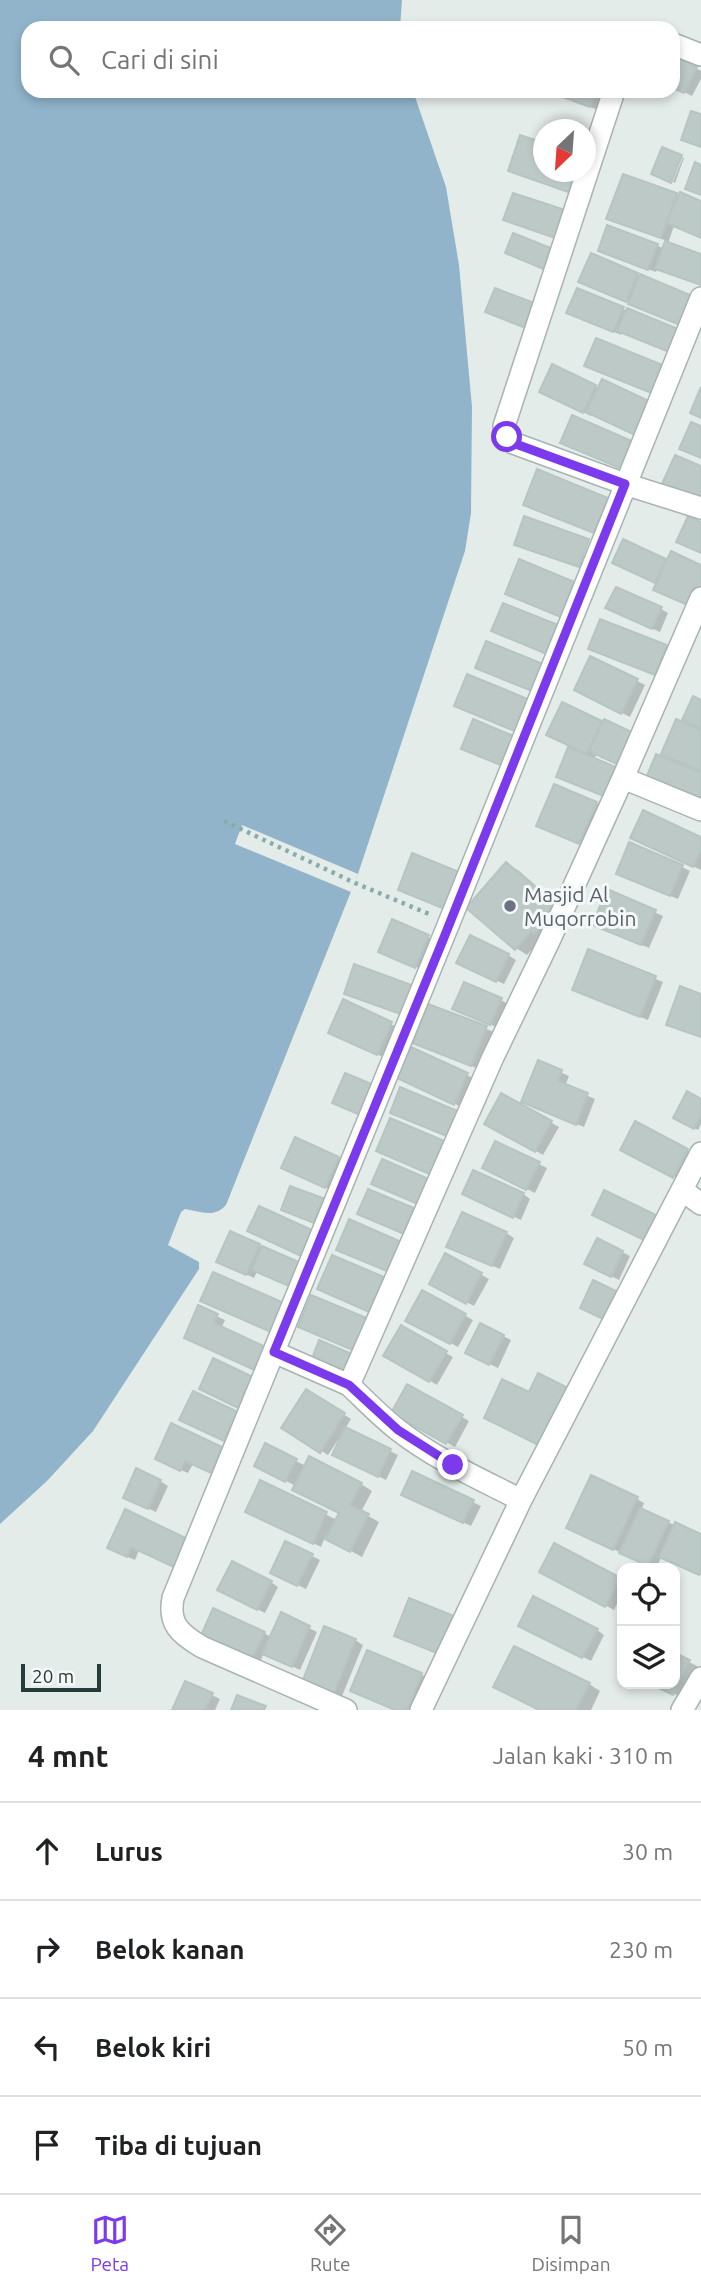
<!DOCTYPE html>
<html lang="id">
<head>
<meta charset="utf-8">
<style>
  body { margin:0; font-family:Ubuntu,sans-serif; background:#f6f6f6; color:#202124 }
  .controls { position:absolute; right:21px; bottom:21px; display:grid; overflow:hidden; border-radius:14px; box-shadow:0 4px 10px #0003 }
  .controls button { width:63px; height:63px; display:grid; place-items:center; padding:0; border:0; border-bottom:2px solid #e0e0e0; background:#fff; color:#202124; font:35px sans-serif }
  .compass { position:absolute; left:533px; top:119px; width:63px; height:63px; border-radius:50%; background:#fff; box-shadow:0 4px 10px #0003; rotate:205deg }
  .scale { position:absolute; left:21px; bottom:18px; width:80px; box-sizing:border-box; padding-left:7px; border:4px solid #253c3b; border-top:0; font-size:19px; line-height:24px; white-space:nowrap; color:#253c3b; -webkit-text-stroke:5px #f4f9f7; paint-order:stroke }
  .stop { position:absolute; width:21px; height:21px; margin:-16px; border:5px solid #7c3aed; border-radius:50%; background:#fff }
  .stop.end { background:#7c3aed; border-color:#fff; box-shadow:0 2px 7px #0008 }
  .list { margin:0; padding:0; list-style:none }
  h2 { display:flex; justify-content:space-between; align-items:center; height:91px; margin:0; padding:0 28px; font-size:30px }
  h2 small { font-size:23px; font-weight:400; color:#757577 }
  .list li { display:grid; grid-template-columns:46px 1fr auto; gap:21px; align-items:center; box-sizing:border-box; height:98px; padding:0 28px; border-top:2px solid #e0e0e0 }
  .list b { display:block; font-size:26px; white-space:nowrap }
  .list em { font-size:23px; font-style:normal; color:#757577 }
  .icon { flex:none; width:38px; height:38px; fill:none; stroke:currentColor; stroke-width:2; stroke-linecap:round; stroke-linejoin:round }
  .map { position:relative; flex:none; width:701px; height:1710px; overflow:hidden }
  .search { position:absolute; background:#fff; box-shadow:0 4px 10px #0003; left:21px; right:21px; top:21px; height:77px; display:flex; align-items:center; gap:18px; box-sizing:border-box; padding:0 24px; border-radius:21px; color:#757577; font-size:26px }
  .sheet { height:483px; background:#fff }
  nav { display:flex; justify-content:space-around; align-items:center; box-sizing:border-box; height:98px; border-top:2px solid #e0e0e0; background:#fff; font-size:19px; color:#757577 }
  nav a { display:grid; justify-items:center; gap:4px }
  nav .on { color:#7c3aed }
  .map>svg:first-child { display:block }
</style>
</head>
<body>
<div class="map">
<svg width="701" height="1710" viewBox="0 0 701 1710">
  <rect width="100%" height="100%" fill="#e4ecea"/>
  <path fill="#91b4cb" d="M0 0H402L400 28H28V91H413L446 187 459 265 472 407 471 513 465 551 358 874 226 1205C215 1218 201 1212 185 1209L181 1212 168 1245 199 1262V1269L93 1431 47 1481 0 1524Z"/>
  <path fill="#e4ecea" d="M242 825 358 874 351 892 235 844Z"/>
  <path fill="#0003" d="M673 57 701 71V79L692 96 673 87Z
    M548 91H605L598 110Z
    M683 157 684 158 675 183 673 182Z
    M510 170 544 172H584L576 195Z
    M676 195 701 203V237L674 226 668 243 701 255V285L658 268 656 272 607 254 657 245 664 249 667 241 616 222Z
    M591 256 641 277 634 305 588 286Z
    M623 309 628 312 682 357 622 332 621 335 576 316Z
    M553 366 599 388 591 416 548 396Z
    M607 499 615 504 602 536 532 508Z
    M624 542 668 562 701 566V607L658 583 622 566Z
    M661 609 668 613 660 632 615 612Z
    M666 647 673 651 663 678 597 652Z
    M591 658 645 685 630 717 584 694Z
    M563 704 639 738 597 753 594 760 580 752Z
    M677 721 701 732V771L692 768 691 771 701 775 661 758Z
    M596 803 603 808 587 846 546 829Z
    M701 839V870L640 841Z
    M506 864 518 870 565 911 527 955 516 948Z
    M682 867 690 871 678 899 626 877Z
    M608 891 663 916 649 948 601 928Z
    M428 937 436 941 423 970 388 955Z
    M589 951 663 982 648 1020 581 993Z
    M508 955 516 960 504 984 466 967Z
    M501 1000 508 1004 498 1028 462 1012Z
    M344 1002 399 1028 385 1058 338 1036Z
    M429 1006 494 1032 479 1069 415 1043Z
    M411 1050 475 1079 462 1107 406 1082Z
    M539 1063 569 1076 565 1086 595 1099 584 1127 530 1106Z
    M501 1095 559 1127 543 1155 486 1123Z
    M701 1101V1124L698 1130 675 1117Z
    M636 1124 695 1155 681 1180 623 1149Z
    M496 1143 547 1168 535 1193 492 1172Z
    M338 1158 346 1163 333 1191 291 1171Z
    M523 1194 530 1199 521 1220 472 1198Z
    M323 1199 330 1204 322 1225 283 1210Z
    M506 1233 514 1238 500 1269 456 1250Z
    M598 1240 630 1256 619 1280 594 1268Z
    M259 1245 267 1250 254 1278 226 1265Z
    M446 1255 489 1279 474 1306 431 1283Z
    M423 1292 473 1320 458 1347 408 1320Z
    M199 1308 225 1320 221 1329 186 1337Z
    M401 1328 453 1357 437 1385 386 1355Z
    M503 1336 511 1340 498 1368 475 1357Z
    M408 1386 469 1421 455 1447 393 1412Z
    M306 1391 351 1419 345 1429 398 1455 386 1480 341 1458 340 1441 338 1440 328 1455 283 1427Z
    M172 1425 229 1453 219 1475 193 1464 188 1473 164 1463Z
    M266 1446 306 1466 361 1484 372 1491 361 1512 379 1522 362 1557 325 1537 321 1547 255 1515 261 1483 337 1520 340 1513 296 1486 263 1470Z
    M413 1474 481 1506 471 1526 410 1498Z
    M160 1481 168 1486 156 1512 132 1501Z
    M637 1499 644 1503 641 1511 701 1536V1575L662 1556 656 1568H654L576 1532Z
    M126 1512 139 1550 135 1560 116 1552Z
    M554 1546 622 1581V1593L614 1610 541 1571Z
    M312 1556 320 1560 306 1589 279 1576Z
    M271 1582 278 1587 265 1613 227 1594Z
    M282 1615 317 1632 300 1670 264 1653 259 1664 202 1637 264 1633 271 1637Z
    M528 1629 597 1630 604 1635 591 1661Z
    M355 1640 363 1645 342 1696 313 1684Z
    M368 1652 429 1678 416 1710H396Z
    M675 1655 697 1666 681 1697 653 1684H675Z
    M186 1683 220 1699 215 1710H174Z
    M589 1684 600 1691 591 1710H541Z"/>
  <path fill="#bcc9c7" stroke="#b7c5c2" stroke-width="2" d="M673 55 697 67 684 93 673 88Z
    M546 91H596L590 107Z
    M691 111 701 114V147L681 140Z
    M520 135 544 143V172H575L568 192 508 171Z
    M662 147 682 155 671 183 651 174Z
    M695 162 701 165V195L685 189Z
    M623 174 677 193 661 238 606 219Z
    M680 192 701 201V238L666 223Z
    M513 193 565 210 555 238 503 220Z
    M607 225 658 244 648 270 598 251Z
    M513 233 556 250 548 271 505 253Z
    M665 241 701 254V285L655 269Z
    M591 253 638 273 626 302 578 282Z
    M640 274 697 298 685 327 628 304Z
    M495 288 537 304 528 329 485 312Z
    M577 288 624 307 613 332 566 313Z
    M627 308 683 331 674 354 617 331Z
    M596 338 665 366 654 394 584 366Z
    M552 364 596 385 583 413 539 392Z
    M602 379 653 403 637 436 586 412Z
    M701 387V418L690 413Z
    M572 415 634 442 622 469 560 443Z
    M691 422 701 426V458L679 449Z
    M675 455 701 466V503L661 486Z
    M537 469 608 498 594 533 523 505Z
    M524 516 589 539 579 567 514 545Z
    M688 516 701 522V553L676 542Z
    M623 539 666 559 655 583 612 563Z
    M671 551 701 565V586L692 607 653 590Z
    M519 559 577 583 563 618 505 594Z
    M616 587 662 607 652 629 605 608Z
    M503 603 561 626 549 655 491 631Z
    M600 619 667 645 655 675 588 649Z
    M486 641 543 664 532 691 475 668Z
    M590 656 638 679 621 714 574 690Z
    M467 674 535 702 522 734 454 706Z
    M693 696 701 700V728L682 720Z
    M562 702 602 721 587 754 546 735Z
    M473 719 516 737 503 766 461 749Z
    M604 719 640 736 625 768 589 751Z
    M676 719 701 730V771L661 754Z
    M568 747 618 768 606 797 556 777Z
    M656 754 701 773V808L644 783Z
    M554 784 597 802 579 844 536 826Z
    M643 810 701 837V850L693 867 630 838Z
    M629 842 683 865 670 896 616 874Z
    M412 853 462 873 447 910 398 890Z
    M506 862 555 904 546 914 549 916 534 934 531 931 515 950 466 908Z
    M607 889 656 910 641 945 592 925Z
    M392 919 429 935 415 968 378 952Z
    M470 935 509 954 496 982 456 963Z
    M588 949 656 976 640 1017 572 990Z
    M354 964 417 987 406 1016 344 994Z
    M464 982 502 998 490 1025 452 1009Z
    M680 986 701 994V1037L666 1025Z
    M343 999 392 1022 377 1055 328 1033Z
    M428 1004 487 1026 471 1066 412 1043Z
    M411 1047 468 1073 454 1105 397 1078Z
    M538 1060 562 1070 558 1081 588 1093 576 1125 521 1102Z
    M345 1073 374 1085 360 1115 332 1103Z
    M400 1087 460 1112 449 1137 390 1113Z
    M687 1091 701 1099V1116L694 1129 673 1118Z
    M501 1093 552 1121 535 1152 484 1124Z
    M390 1118 449 1143 434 1176 376 1151Z
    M635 1121 688 1149 673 1178 620 1150Z
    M295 1137 339 1157 325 1188 281 1168Z
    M495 1141 540 1162 526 1190 482 1168Z
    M382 1159 431 1180 420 1205 371 1184Z
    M473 1170 524 1193 513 1218 462 1194Z
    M290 1186 323 1198 314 1223 281 1210Z
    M368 1189 414 1208 404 1234 357 1214Z
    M604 1190 656 1215 644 1240 592 1215Z
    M259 1206 312 1230 301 1256 247 1231Z
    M462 1212 507 1232 492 1266 446 1247Z
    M349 1219 406 1244 394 1274 336 1250Z
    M230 1231 260 1244 246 1275 216 1262Z
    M597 1238 623 1251 611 1277 584 1264Z
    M262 1246 308 1266 298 1290 252 1270Z
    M445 1253 482 1273 466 1304 429 1284Z
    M332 1255 384 1277 369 1312 317 1289Z
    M213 1272 291 1306 278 1335 200 1301Z
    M593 1280 618 1292 605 1320 580 1308Z
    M422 1290 466 1314 450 1344 405 1321Z
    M311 1295 369 1319 355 1351 298 1327Z
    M198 1305 218 1314 214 1323 270 1349 259 1372 184 1338Z
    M480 1323 504 1335 489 1365 465 1353Z
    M401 1325 447 1351 429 1382 383 1356Z
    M319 1340 359 1357 349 1381 310 1364Z
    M213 1358 255 1378 240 1409 199 1389Z
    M538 1373 574 1391 546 1449 484 1418 502 1379 529 1392Z
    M407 1384 463 1415 446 1444 391 1413Z
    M306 1389 345 1413 320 1453 281 1428Z
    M193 1391 238 1412 224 1441 179 1420Z
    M171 1423 222 1447 211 1473 185 1461 180 1471 155 1459Z
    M345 1427 391 1449 378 1477 332 1455Z
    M265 1443 297 1459 285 1482 254 1466Z
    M309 1456 362 1483 350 1505 369 1514 350 1552 325 1539 339 1513 292 1490Z
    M136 1468 161 1480 148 1509 123 1498Z
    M412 1471 474 1500 463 1523 401 1495Z
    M591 1475 638 1497 613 1550 566 1528Z
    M260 1480 327 1512 313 1544 245 1512Z
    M640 1508 669 1521 648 1566 619 1553Z
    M125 1509 192 1541 178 1569 131 1547 127 1557 107 1548Z
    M675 1522 701 1534V1571L699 1575 659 1557Z
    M285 1541 313 1554 297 1586 270 1573Z
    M554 1543 621 1578 605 1607 539 1572Z
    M232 1561 272 1581 257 1610 217 1590Z
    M533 1596 598 1629 582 1658 518 1626Z
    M409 1598 459 1618 444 1656 394 1636Z
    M213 1608 265 1632 251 1661 200 1638Z
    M281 1612 310 1626 292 1667 262 1654Z
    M324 1626 356 1639 334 1693 303 1680Z
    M514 1646 590 1683 576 1710H539L493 1687Z
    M367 1650 422 1673 407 1710H395L350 1691Z
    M675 1653 690 1660 673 1695 651 1684H675Z
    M185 1681 213 1693 205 1710H172Z
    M237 1695 266 1706 264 1710H231Z"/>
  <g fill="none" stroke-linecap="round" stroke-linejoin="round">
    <defs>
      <path id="street" d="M673 44 701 55
        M614 91 504 426 507 437 513 443 625 484 701 508
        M623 778 701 810
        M682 1190 701 1204
        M274 1352 349 1385
        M521 1500C480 1479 435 1459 398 1430 380 1416 365 1400 349 1385L493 1057 549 941 623 778 701 598
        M346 1710 202 1647C180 1634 168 1624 173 1598L449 923 701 298
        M421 1710 521 1500 701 1153
        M682 1710 701 1678"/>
    </defs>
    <use href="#street" stroke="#a7b4b2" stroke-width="24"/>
    <path stroke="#87acaa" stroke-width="4.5" stroke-dasharray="3.5 5" stroke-linecap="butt" d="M224 821 355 883 429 914"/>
    <use href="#street" stroke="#fff" stroke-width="21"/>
  </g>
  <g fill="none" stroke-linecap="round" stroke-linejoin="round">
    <path stroke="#7c3aed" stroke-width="9" d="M453 1465 398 1430 349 1385 274 1352 443 940 625 484 513 443 507 437"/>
  </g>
  <circle fill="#6b7280" stroke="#f4f9f7" stroke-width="2.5" cx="510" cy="906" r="7"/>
  <g text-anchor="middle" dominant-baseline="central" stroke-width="6" stroke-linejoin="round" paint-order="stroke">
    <g font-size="21" fill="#5b616d" stroke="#f4f9f7" text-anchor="start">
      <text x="524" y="894">Masjid Al<tspan x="524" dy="24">Muqorrobin</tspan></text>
    </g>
  </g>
</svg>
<div class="controls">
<button><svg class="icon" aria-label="locate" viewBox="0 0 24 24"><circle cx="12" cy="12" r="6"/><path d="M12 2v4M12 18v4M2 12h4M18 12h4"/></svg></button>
<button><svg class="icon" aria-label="layers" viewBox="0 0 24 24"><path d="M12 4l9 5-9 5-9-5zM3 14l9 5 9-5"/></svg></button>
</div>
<svg class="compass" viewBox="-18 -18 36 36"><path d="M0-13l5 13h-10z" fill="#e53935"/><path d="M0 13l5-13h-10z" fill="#757577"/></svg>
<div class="scale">20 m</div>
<div class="stop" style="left:507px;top:437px"></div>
<div class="stop end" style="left:453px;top:1465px"></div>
<div class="search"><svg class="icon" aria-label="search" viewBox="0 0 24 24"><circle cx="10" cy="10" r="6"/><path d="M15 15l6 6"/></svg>Cari di sini</div>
</div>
<section class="sheet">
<h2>4 mnt<small>Jalan kaki · 310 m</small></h2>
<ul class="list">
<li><svg class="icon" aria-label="ahead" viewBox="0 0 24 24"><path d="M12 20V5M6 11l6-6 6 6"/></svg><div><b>Lurus</b></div><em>30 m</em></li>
<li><svg class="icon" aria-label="right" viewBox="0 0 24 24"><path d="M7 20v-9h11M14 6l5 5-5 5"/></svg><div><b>Belok kanan</b></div><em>230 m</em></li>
<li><svg class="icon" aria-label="left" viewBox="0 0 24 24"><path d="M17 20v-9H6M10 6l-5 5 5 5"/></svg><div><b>Belok kiri</b></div><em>50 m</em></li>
<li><svg class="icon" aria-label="arrive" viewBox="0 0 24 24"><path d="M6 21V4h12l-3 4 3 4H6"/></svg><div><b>Tiba di tujuan</b></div></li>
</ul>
</section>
<nav>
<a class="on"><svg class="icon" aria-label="map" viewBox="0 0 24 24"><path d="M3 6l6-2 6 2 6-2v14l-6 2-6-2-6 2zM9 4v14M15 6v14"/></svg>Peta</a>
<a><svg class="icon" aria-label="directions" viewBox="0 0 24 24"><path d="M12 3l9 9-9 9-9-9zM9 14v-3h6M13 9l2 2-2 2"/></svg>Rute</a>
<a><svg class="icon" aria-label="saved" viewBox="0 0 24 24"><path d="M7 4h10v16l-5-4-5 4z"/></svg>Disimpan</a>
</nav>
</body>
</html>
